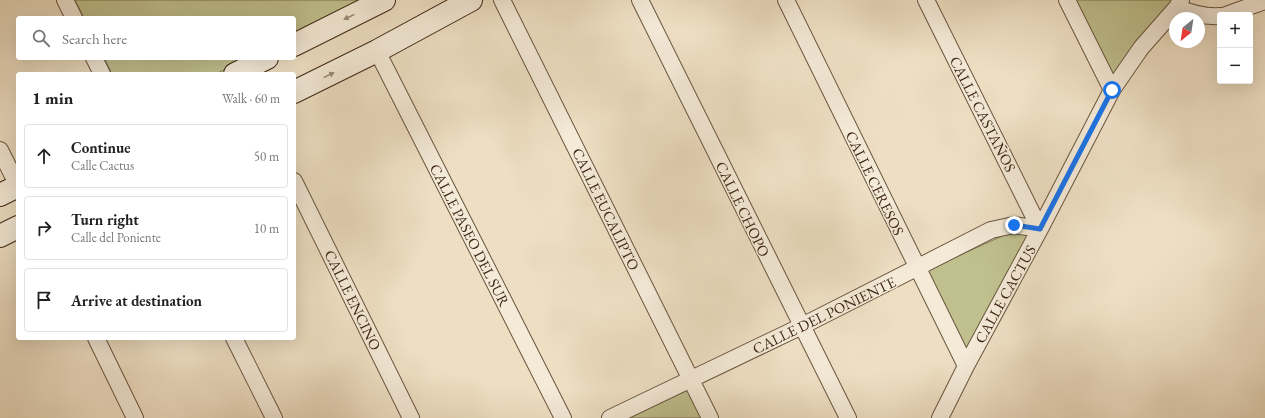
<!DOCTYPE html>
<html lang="en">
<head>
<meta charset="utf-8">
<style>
  body { margin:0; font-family:"EB Garamond",serif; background:#f6f6f6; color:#222 }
  .controls { position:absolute; right:12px; top:12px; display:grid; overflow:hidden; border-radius:4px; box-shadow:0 4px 16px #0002 }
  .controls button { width:36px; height:36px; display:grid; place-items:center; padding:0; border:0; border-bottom:1px solid #e0e0e0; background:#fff; color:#222; font:20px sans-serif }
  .compass { position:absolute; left:1169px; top:12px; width:36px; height:36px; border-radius:50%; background:#fff; box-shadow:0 4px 16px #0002; rotate:210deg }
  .stop { position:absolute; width:12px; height:12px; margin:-9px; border:3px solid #1a73e8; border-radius:50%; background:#fff }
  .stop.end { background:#1a73e8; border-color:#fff; box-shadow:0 1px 4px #0008 }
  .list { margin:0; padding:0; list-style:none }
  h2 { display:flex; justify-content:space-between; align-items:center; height:52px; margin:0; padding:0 16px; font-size:17px }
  h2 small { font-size:13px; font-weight:400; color:#767676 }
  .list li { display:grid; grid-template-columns:26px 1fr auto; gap:12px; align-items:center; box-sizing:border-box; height:64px; margin:0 8px 8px; padding:0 8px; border:1px solid #e0e0e0; border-radius:4px }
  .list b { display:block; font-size:15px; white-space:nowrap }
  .list p { margin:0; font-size:13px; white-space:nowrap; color:#767676 }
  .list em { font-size:13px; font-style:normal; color:#767676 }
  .icon { flex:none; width:22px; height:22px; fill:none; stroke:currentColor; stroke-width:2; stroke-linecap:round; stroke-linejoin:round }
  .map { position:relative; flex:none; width:1265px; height:418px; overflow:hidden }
  .search { position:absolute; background:#fff; box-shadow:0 4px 16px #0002; left:16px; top:16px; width:280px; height:44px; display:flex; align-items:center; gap:10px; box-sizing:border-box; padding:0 14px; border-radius:4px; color:#767676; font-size:15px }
  .panel { position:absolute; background:#fff; box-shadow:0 4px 16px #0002; left:16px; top:72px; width:280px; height:268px; border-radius:4px }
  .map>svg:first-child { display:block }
</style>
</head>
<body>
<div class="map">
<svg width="1265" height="418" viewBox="0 0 1265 418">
  <rect width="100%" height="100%" fill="#eedfc3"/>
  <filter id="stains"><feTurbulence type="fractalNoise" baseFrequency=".005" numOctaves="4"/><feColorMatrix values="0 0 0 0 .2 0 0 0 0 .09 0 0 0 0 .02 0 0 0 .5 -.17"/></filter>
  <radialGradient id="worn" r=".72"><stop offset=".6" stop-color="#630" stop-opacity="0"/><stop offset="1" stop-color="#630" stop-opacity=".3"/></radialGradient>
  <path fill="#c0c08f" stroke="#7f7450" d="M75 0H367L294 36V18H84Z
    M1072 0H1177L1113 82Z
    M104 58H248L216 74H112Z
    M1013 231 1034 232 967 356 925 271Z
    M689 385 705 418H621Z"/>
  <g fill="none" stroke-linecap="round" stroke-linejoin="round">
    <defs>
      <path id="street" d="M65 0 74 18
        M502 0 710 418
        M640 0 848 418
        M786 0 966 366
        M926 0 1040 229
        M1067 0 1112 90
        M1177 7C1192 14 1204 17 1220 16
        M1226 15 1265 1
        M377 51 563 418
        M94 58 102 74
        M0 150 18 186
        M294 181 411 418
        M96 338 135 418
        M234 338 274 418
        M610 418 802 326 991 230 1014 225 1040 229
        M940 418 966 366 1040 229 1112 90 1141 48 1177 7 1181 0"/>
      <path id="secondary" d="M294 45 384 0
        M235 74 267 58
        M294 92 377 51 471 0
        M0 195 18 186
        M0 236 18 227"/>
    </defs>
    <use href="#street" stroke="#6a553e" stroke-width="18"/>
    <use href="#secondary" stroke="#3e2712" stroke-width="24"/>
    <use href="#street" stroke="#f4ead8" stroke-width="16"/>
    <use href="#secondary" stroke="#f4ead8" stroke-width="22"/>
  </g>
  <defs><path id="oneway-solid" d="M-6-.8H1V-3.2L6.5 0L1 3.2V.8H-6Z"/></defs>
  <g fill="#998875">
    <use href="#oneway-solid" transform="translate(349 17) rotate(154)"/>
    <use href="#oneway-solid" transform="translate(329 75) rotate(-26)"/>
  </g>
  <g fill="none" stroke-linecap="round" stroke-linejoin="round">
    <path stroke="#1a73e8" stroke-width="5" d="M1014 225 1040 229 1112 90"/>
  </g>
  <g text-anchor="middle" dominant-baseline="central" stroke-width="3" stroke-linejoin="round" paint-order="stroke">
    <g font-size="15" fill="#3e2712" stroke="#f4ead8">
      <text transform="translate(983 114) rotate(63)">CALLE CASTAÑOS</text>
      <text transform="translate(875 183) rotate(64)">CALLE CERESOS</text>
      <text transform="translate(606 209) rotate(64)">CALLE EUCALIPTO</text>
      <text transform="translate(743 209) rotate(64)">CALLE CHOPO</text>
      <text transform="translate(470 235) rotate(63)">CALLE PASEO DEL SUR</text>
      <text transform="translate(1005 294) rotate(-61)">CALLE CACTUS</text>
      <text transform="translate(353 300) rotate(64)">CALLE ENCINO</text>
      <text transform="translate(824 315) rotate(-26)">CALLE DEL PONIENTE</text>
    </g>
  </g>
  <rect width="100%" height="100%" filter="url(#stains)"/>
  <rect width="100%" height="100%" fill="url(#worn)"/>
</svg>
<div class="controls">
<button>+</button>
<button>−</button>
</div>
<svg class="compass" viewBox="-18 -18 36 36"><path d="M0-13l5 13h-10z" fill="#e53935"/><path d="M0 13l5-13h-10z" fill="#767676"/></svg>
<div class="stop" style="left:1112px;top:90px"></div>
<div class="stop end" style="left:1014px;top:225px"></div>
<div class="search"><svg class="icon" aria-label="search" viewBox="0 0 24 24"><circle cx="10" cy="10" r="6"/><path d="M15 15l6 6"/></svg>Search here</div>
<section class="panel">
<h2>1 min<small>Walk · 60 m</small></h2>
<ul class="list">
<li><svg class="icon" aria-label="ahead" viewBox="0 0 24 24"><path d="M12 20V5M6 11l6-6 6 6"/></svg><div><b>Continue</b><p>Calle Cactus</p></div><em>50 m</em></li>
<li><svg class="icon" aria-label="right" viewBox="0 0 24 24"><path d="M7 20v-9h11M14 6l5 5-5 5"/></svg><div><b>Turn right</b><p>Calle del Poniente</p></div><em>10 m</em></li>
<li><svg class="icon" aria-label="arrive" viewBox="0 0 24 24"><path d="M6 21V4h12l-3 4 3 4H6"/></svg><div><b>Arrive at destination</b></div></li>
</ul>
</section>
</div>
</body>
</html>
